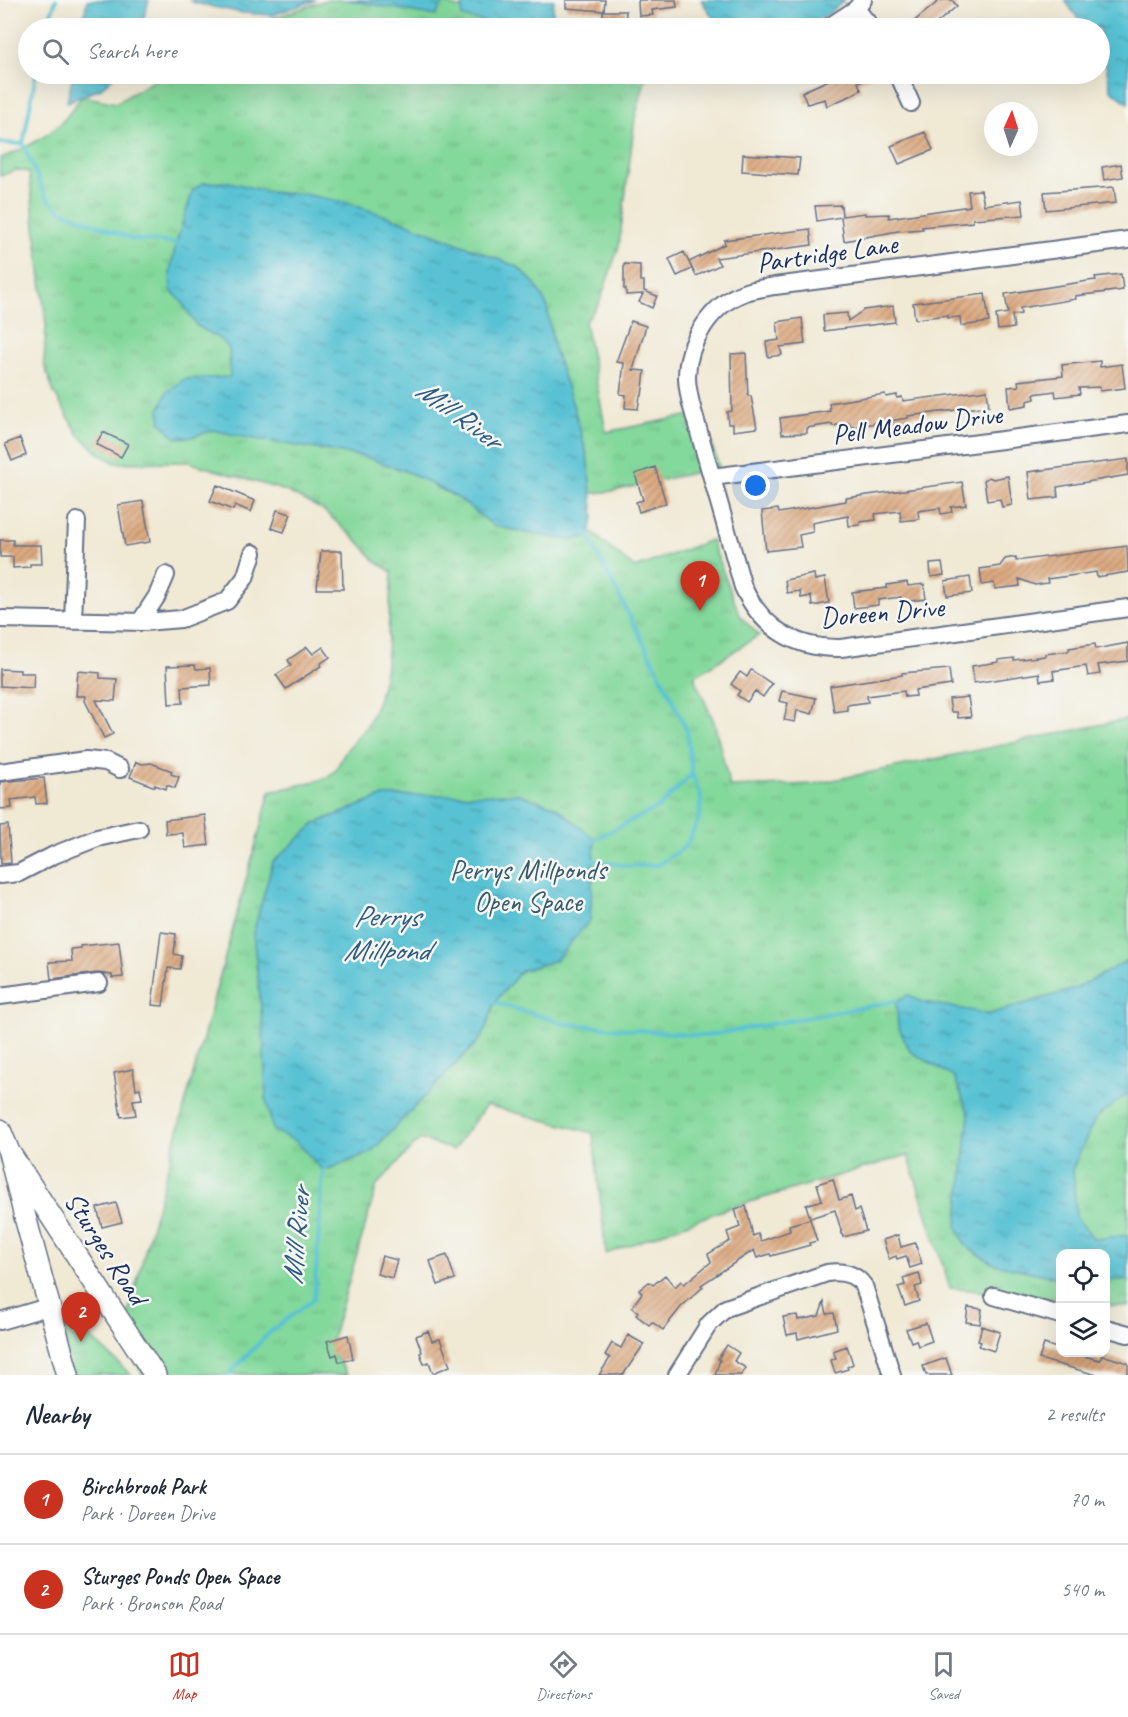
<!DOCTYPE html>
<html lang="en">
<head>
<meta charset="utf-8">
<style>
  body { margin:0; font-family:Caveat,sans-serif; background:#f2f2f3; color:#1f2937 }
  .controls { position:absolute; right:18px; bottom:18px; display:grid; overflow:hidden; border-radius:12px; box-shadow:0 6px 24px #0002 }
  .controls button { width:54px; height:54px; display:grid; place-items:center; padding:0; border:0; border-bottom:2px solid #e0e1e3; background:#fff; color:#1f2937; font:30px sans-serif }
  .compass { position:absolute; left:984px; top:102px; width:54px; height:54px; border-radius:50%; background:#fff; box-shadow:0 6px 24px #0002; rotate:3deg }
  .you { position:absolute; left:756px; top:486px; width:21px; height:21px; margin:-15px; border:4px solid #fff; border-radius:50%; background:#1a73e8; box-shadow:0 0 0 9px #1a73e833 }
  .badge { display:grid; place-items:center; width:39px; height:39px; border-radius:50%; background:#c8321e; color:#fff; font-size:20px; font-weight:700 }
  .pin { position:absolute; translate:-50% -50px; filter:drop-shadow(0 2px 3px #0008) }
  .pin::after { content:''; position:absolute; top:32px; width:21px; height:18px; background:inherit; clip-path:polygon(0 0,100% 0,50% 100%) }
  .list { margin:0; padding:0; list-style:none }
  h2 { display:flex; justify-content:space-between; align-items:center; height:78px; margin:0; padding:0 24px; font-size:26px }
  h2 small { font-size:20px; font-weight:400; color:#747a83 }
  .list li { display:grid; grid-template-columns:39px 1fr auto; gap:18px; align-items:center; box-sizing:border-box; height:90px; padding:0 24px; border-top:2px solid #e0e1e3 }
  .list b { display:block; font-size:22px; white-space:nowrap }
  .list p { margin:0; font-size:20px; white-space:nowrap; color:#747a83 }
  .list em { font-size:20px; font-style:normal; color:#747a83 }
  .icon { flex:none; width:33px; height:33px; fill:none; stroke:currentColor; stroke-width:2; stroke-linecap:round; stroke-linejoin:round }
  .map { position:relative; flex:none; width:1128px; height:1375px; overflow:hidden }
  .search { position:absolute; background:#fff; box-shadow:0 6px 24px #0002; left:18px; right:18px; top:18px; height:66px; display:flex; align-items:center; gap:15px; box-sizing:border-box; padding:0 21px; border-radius:33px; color:#747a83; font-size:22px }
  .sheet { height:258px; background:#fff }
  nav { display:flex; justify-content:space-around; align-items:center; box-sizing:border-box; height:84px; border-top:2px solid #e0e1e3; background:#fff; font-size:16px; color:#747a83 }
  nav a { display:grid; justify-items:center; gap:3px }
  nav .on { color:#c8321e }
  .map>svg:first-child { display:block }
</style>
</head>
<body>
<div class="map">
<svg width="1128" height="1375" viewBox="0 0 1128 1375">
  <defs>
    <pattern id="grass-tufts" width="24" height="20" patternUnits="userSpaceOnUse" patternTransform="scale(1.5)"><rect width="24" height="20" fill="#83d89b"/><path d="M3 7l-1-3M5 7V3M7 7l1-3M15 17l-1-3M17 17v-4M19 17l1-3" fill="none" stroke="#71ba88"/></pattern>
    <pattern id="water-ripples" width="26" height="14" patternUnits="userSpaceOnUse" patternTransform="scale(1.5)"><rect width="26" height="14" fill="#58c2d4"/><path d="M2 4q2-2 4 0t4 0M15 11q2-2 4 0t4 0" fill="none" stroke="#489eaf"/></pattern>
    <pattern id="building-hatch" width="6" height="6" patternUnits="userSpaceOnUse" patternTransform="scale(1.5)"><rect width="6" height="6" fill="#ddaa81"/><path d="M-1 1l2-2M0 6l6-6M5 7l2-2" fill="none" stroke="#b28b6d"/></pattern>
  </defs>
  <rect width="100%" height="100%" fill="#f6f6f2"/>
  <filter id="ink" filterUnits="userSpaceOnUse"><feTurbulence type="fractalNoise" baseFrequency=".0167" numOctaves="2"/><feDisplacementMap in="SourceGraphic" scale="12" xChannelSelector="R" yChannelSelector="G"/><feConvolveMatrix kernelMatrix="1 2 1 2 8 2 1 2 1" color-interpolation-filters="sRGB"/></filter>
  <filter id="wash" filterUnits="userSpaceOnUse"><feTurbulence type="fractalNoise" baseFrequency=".008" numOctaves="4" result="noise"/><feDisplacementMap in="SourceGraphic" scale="24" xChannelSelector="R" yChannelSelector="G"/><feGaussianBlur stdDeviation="1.35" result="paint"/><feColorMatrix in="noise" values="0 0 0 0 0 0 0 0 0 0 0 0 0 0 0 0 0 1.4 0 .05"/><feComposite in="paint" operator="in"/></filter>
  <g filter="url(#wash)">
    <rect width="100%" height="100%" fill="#f0e9d4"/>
    <path fill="url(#grass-tufts)" stroke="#4f847c" stroke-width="1.5" d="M326 0H434L519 28H245Z
      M165 74H647L635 118 619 246 599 304 585 322 606 432 701 413 719 467 614 491 577 495 573 513 606 545 635 568 711 540 740 616 759 635 694 677 714 722 730 787 814 784 1128 719V1307L1106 1305V1254H1060V1300L950 1288 908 1155 726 1209 606 1254 593 1133 486 1105 453 1150 420 1139 377 1185 330 1346 347 1375H143L122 1336 270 792 324 779 335 771 346 751 368 724 379 698 386 666 392 572 376 562 360 543 323 510 286 491 188 462 115 463 99 453 79 435 54 393 44 364 46 325 29 172 16 170 0 176V158C14 154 48 136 58 126 67 118 74 106 82 96L116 103Z
      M60 1309 131 1375H72Z"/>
    <path fill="url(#water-ripples)" stroke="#3a7899" stroke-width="1.5" d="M87 0H149L141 28H82Z
      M190 0H316L272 15 243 13 195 3Z
      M348 0H444L436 16Z
      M465 0H554L552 25 551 28H512L462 17V6Z
      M701 0H844C814 36 761 28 720 28Z
      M1065 0H1128V103L1111 90 1105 61 1100 53V28H1084Z
      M73 74H117L100 89 67 102Z
      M229 182 268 192 303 194 347 203 407 223 518 267 536 285 547 306 554 348 574 408 587 455 594 517 589 536 572 540 554 538 494 526 458 498 410 473 366 457 248 438 213 430 192 437 176 438 161 423 159 410 167 392 185 379 230 377 229 348 220 339 196 325 182 302 171 290 170 273 176 243 193 190 203 183Z
      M519 794 556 807 595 839 590 920 556 960 521 971 495 1002 483 1036 370 1153 323 1171 297 1142 273 1130 266 1100 263 1027 253 933 273 862 316 823 384 796Z
      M1128 960V1093L1095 1119 1073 1168 1076 1217 1094 1239 1128 1235V1280H1106V1254H1060V1278L994 1264 966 1246 957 1227 969 1114 954 1077 910 1051 898 1026 896 1001 908 995 923 1002 990 1014 1077 988Z"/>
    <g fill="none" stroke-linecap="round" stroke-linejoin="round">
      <path stroke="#58c2d4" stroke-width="4" d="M46 28 56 0
        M36 74 23 144 45 195 58 209 132 239 176 243 180 246
        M0 143 23 144
        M587 534 668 690 687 731 692 774 659 807 595 839 592 843
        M591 861 593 860 629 866 658 865 686 846 699 819 701 797 692 774
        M490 1001 566 1024 705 1036 896 1001
        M228 1375 272 1330 314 1299 323 1171 325 1167"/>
    </g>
    <g id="blocks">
      <path fill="url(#building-hatch)" d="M566 0H605L604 11H626L625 27H603V11L566 8Z
        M639 0H676L677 7 652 10 653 15 639 16 638 2Z
        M940 0H952L957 6 931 28H906Z
        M842 74H877L858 82 861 90 850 96 827 106 825 99 807 104 802 92Z
        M925 132 933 150 899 164 891 146Z
        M743 154 800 158 798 175 742 171Z
        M1121 164 1123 177 1104 180 1102 167Z
        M1114 187 1116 203 1046 210 1044 192Z
        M981 190 984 205 1022 200 1024 215 973 219V222L922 227 923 229 898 231 844 241 841 217 817 221 815 206 841 205 842 216 865 213V215L889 214V218L970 206 968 191Z
        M810 229 812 245 716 258 720 265 696 276 689 262 725 244 724 240Z
        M684 252 692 269 677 276 669 259Z
        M624 264 640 265V281H644V291L657 296 652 308 639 302 643 294 626 295V289H624Z
        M1121 274 1123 290 1075 296 1076 299 1020 308 1021 314 1012 315 1014 328 998 330 996 315 1008 313 1005 294 1088 281 1096 280 1095 277Z
        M985 294 989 322 961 326 960 317 948 318V315L915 319 913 303Z
        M893 306 895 322 824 331 823 315 847 313 848 321 864 310Z
        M802 318 805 344 780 347 782 355 768 357 766 342 779 340 777 322Z
        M631 321 646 326 633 370 645 371 642 396H640L638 409 625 408 626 395 620 394 624 363 616 362Z
        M746 353 748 396H751L757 428 733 431V424H728L727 412 732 411 731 354Z
        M1100 361V367L1122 364 1125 388 1100 391V387L1079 388 1080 394 1056 397 1055 391 1034 394 1035 399 1027 401V405L1010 408 1008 387 1019 386 1018 381 1063 376 1062 365Z
        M987 390 989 406 908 416V418L851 427 849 423 832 426V424L807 428V433L782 434 780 418 830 411 829 403 885 394 886 397 897 395V398L902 397 903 401Z
        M103 432 128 444 121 457 96 444Z
        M20 438 26 455 12 461 5 444Z
        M1128 459V475L1057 487 1058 497 1031 500 1028 472Z
        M655 467 666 503 639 512 636 502 643 500 635 474Z
        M1008 476 1012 505 1002 507 1000 499 987 501 984 480 989 477 993 479Z
        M962 482 966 505 951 507 952 512 941 514 940 508 918 511 919 519 901 521 900 511 875 514 876 520 860 522V525L849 526 848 516 812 523 813 532 799 535 801 547 766 551 762 511 778 509 779 513 846 501V498Z
        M217 485 255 501 251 512 235 505 233 510 210 501Z
        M143 501 150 542 125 546 118 505Z
        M277 510 291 514 284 532 271 528Z
        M0 540H13V545H41L42 564H30V567L13 568V557H0Z
        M1127 546 1128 572 1097 577 1096 572 1069 576 1047 579 1048 583 1035 585 1019 579 1020 586 995 589 994 583 982 585 980 569 1000 566 1005 559 1016 557V561Z
        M321 551H342L343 589H317Z
        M942 563 944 575 931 577 930 564Z
        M814 574 815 580 825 578 829 603 812 606 811 596 801 598 800 591 787 593 785 580Z
        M970 577 972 593 947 596 945 581Z
        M907 582 908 586 924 584 926 599 901 602V597L878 600V605L854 608 852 592 887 588V585Z
        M1128 643V661L1098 665 1100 674 1088 676 1086 666 1053 671 1054 679 1040 681 1039 673 974 683 972 666 999 662 998 660 1014 658V660L1045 656V654L1069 651V648L1095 644 1096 649Z
        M307 647 313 654 323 647 330 657 320 664 321 666 286 689 276 675 291 665 288 660Z
        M195 665 196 669 210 668 211 685 182 687 183 703 169 704 167 666Z
        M0 669 20 670V673H34L33 688 0 686Z
        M949 669 951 685 915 690 916 696 905 697 904 691 867 696 868 702 847 705V710L834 712 830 686 902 675V673Z
        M751 670 772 684 763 697 755 691 747 702 737 695 740 691 731 684 740 672 747 677Z
        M78 671 100 673V678L117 679 115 701 96 700 113 734 104 738 85 701 86 696H76Z
        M782 691 816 698 812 714 797 710 795 722 784 720 788 703 779 701Z
        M968 697 971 717 958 718 957 712H951L949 699Z
        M136 762 142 764 151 763 172 771 171 774 179 777 175 788 167 785 166 789 155 785V787L130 777Z
        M44 778 47 803 36 804 35 797 11 800 12 808 0 809V782Z
        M205 815 209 845 185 848 183 833 166 834 165 820Z
        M8 825 11 863 1 864 0 826Z
        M161 932 176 934 174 954 182 956 180 969 168 968 163 1006 152 1005Z
        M119 942 123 977 112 978V975L98 973 51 979 49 962 72 961 71 949 81 948V946Z
        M133 1069 136 1089 140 1088 142 1099 133 1100 136 1115 121 1117 114 1073Z
        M833 1179 839 1200 851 1196 855 1211 859 1209 866 1231 843 1237 835 1210 810 1218 806 1205 822 1200 817 1184Z
        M116 1203 122 1222 102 1227 97 1208Z
        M746 1206 753 1236 758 1234 761 1241 790 1231 789 1225 810 1219 817 1241 809 1243 810 1245 771 1256 770 1254 757 1258 754 1250 701 1285 703 1287 681 1307 663 1330 652 1322 649 1325 636 1315 638 1312 632 1307 642 1293 639 1290 649 1282 653 1285 665 1275 675 1287 681 1281 684 1284 711 1262 708 1254 730 1241 727 1232 740 1227 735 1209Z
        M898 1235 901 1247 915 1243 922 1264 910 1268 906 1256 897 1259 896 1256 889 1259 883 1240Z
        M447 1255 455 1279 438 1285 430 1261Z
        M382 1256 397 1260 392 1278 377 1274Z
        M919 1273 922 1285 915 1287 919 1301 905 1306 898 1287 905 1285 903 1278Z
        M824 1302 827 1314 834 1313 837 1329 798 1339 797 1333 787 1335 783 1317 797 1315 798 1320 819 1316Z
        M968 1307 982 1309 980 1324 966 1322Z
        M926 1323 932 1341 918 1346 916 1340 911 1342 906 1329Z
        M982 1326 1000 1332 994 1351 979 1346 981 1342 978 1341Z
        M428 1331 432 1341 440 1339 450 1366 433 1373 429 1362 424 1364 420 1353 422 1352 416 1336Z
        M348 1335 353 1359 339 1362 337 1354 332 1356 327 1341Z
        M628 1335 644 1344 623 1375H599L610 1358 605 1355 612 1343 621 1348Z
        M1044 1344 1060 1349V1353H1071L1100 1360 1102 1355 1128 1363V1375H1097L1039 1359Z
        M727 1345 739 1353 734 1361 746 1368 741 1375H715L720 1360 718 1359Z
        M847 1346 853 1364 847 1367 848 1369 835 1373 831 1360 836 1358 833 1351Z
        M946 1358 952 1375H926L923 1366Z"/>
    </g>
  </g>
  <g filter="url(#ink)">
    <use href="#blocks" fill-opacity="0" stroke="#667087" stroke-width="1.5"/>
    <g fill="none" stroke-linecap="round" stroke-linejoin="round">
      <defs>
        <path id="minor" d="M856 9 872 28
          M827 28 856 9 863 0
          M898 74 911 103
          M1128 240 775 286C764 288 753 289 743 293 711 305 687 343 687 377 687 386 689 395 691 404L743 587C762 628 795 649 841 648L1128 608
          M712 477 1128 424
          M0 619 145 622 181 619 227 601 245 578 253 553
          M73 621 77 521
          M140 622 157 596 166 575
          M0 772 86 760 106 762 120 769
          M0 875 19 873 54 855 97 838 139 829
          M0 996 99 983
          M994 1296 1060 1315
          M0 1321 51 1306
          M1106 1328 1128 1334
          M677 1375 709 1324 726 1308 827 1273C841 1271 855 1273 864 1286L892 1375"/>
        <path id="major" d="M0 1130 9 1152 24 1213 68 1375
          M9 1152 155 1375"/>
      </defs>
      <use href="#minor" stroke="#667087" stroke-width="20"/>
      <use href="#major" stroke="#667087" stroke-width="24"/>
      <use href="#minor" stroke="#fff" stroke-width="16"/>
      <use href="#major" stroke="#fff" stroke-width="21"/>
    </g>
  </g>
  <g text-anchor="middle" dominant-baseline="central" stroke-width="5" stroke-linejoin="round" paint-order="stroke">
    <g font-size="28" fill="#1b2f5e" stroke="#f6f6f2">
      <text transform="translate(827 253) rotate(-8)">Partridge Lane</text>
      <text transform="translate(917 424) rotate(-7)">Pell Meadow Drive</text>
      <text transform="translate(882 612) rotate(-5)">Doreen Drive</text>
      <text transform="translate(106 1248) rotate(57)">Sturges Road</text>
    </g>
    <g font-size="28" fill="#35596d" stroke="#f6f6f2">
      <text x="528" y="869">Perrys Millponds<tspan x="528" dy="32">Open Space</tspan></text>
    </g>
    <g font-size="30" font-style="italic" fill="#2d5b81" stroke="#f6f6f2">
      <text transform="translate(459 414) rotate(36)">Mill River</text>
      <text x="386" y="916">Perrys<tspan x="386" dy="34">Millpond</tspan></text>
      <text transform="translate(296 1236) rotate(-85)">Mill River</text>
    </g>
  </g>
</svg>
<div class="controls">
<button><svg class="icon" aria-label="locate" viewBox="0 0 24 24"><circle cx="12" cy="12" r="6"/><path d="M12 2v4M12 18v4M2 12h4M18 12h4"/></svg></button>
<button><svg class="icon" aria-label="layers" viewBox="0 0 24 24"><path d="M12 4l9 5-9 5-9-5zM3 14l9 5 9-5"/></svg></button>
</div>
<svg class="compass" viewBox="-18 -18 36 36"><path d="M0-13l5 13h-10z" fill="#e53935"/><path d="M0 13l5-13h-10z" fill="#747a83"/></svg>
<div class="you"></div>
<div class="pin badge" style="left:700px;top:611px">1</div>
<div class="pin badge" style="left:81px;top:1342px">2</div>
<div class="search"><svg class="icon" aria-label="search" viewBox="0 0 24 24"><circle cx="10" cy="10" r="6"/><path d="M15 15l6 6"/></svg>Search here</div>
</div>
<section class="sheet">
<h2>Nearby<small>2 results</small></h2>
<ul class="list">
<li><span class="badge">1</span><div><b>Birchbrook Park</b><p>Park · Doreen Drive</p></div><em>70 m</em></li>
<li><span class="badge">2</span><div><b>Sturges Ponds Open Space</b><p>Park · Bronson Road</p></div><em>540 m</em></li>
</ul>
</section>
<nav>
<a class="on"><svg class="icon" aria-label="map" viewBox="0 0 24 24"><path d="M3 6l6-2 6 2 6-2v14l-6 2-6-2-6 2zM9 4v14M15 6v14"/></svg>Map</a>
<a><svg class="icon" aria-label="directions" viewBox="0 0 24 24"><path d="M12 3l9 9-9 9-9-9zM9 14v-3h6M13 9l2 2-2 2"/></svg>Directions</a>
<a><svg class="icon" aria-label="saved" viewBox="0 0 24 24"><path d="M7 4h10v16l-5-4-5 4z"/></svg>Saved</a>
</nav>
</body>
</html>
